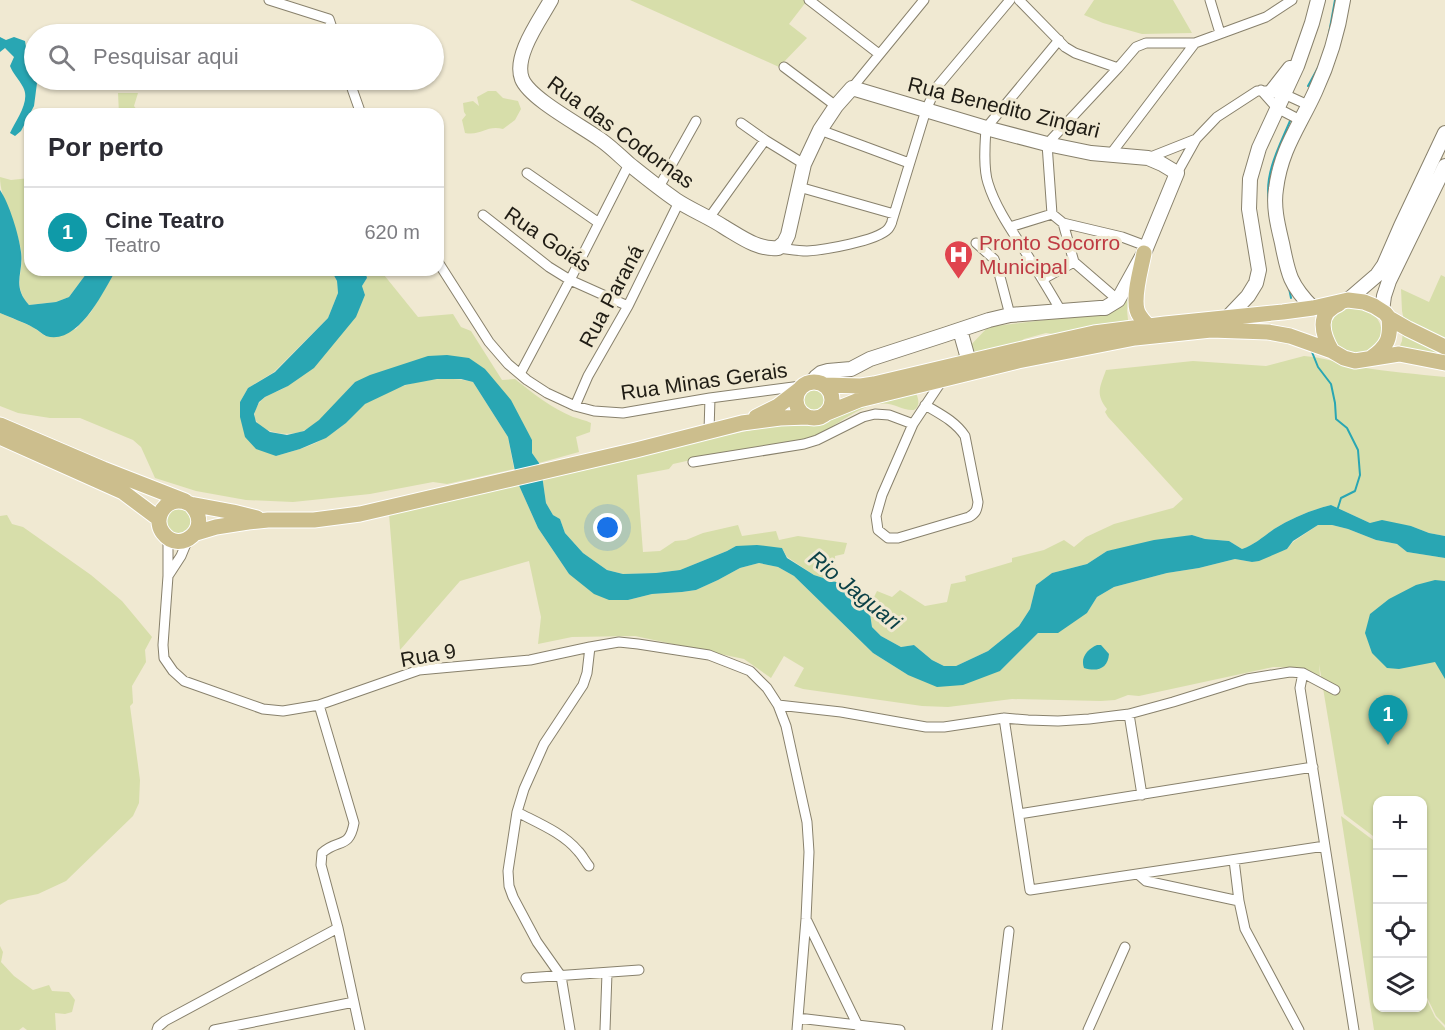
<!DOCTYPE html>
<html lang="pt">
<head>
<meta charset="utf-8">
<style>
  body { margin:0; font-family:Arial,sans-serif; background:#f7f7f7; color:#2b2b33 }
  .controls { position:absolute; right:18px; bottom:18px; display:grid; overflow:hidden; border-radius:12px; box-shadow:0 2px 4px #0004 }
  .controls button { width:54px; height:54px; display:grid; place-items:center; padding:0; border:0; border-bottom:2px solid #e1e1e2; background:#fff; color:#2b2b33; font:30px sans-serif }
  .you { position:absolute; left:608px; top:528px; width:21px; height:21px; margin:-15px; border:4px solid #fff; border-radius:50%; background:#1a73e8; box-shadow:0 0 0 9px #1a73e833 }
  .badge { display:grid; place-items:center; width:39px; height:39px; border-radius:50%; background:#ea580c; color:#fff; font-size:20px; font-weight:700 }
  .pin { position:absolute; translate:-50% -50px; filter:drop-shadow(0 2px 3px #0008) }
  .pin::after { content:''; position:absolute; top:32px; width:21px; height:18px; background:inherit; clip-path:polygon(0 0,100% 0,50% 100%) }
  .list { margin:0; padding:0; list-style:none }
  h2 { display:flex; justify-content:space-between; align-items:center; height:78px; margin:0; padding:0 24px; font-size:26px }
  h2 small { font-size:20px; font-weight:400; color:#7c7c81 }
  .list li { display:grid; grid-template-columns:39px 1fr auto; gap:18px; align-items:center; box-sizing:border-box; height:90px; padding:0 24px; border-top:2px solid #e1e1e2 }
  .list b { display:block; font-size:22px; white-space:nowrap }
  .list p { margin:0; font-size:20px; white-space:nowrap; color:#7c7c81 }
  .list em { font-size:20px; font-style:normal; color:#7c7c81 }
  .icon { flex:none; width:33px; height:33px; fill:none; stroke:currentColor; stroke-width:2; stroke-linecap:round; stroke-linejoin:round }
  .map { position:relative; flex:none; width:1445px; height:1030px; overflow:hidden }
  .search { position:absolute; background:#fff; box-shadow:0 2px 4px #0004; left:24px; top:24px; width:420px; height:66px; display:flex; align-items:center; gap:15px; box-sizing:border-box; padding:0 21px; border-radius:33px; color:#7c7c81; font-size:22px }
  .panel { position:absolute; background:#fff; box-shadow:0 2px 4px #0004; left:24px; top:108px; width:420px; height:168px; border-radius:18px }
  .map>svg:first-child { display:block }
</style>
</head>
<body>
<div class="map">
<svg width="1445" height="1030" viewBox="0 0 1445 1030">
  <rect width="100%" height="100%" fill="#f0e9d2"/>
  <path fill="#d7deaa" d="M630 0H804L806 2 789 24 807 38 779 67Z
    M1094 0H1173L1192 33 1142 34 1103 23 1084 15Z
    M488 91H496L503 98 518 101 521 109 515 120 503 129C486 125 482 136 465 133L462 120 466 115 464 112 463 103 473 101 479 106 477 97Z
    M118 93H138L134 106 140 114H119Z
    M0 177 11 180 30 178V270H89L69 297 56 302 29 305C11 285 25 272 21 250 17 226 0 200 0 177Z
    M116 270H331L337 281 338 293 328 318 274 372 248 388 240 402 276 456C294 451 313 446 328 436 334 432 341 427 347 422 353 416 359 407 366 403 398 384 437 373 473 382L508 437 514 469 447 484 433 482 370 494 293 502 246 500 196 491 155 478 141 447 133 440 80 418H50L18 413 0 406V313L33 327 45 336 76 329 91 312Z
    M365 270H380L418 317 453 314 461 327 471 331 502 380 515 379C531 392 553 409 573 417 579 419 585 420 591 423L590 432 576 437 579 452 539 463 532 453V440L485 369 355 382C340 397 324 421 305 430 287 440 240 430 259 403 266 393 281 392 290 384 299 375 306 365 314 356 330 339 345 322 360 305L365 295 362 286 367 278Z
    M1441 275 1445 277V343L1404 321 1402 311 1401 289 1429 302Z
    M1129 295 1127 310 1128 320 1059 335 1046 333 1024 339 1016 345 952 359 968 348 988 327 1111 312 1124 304Z
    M1348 307C1389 304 1393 354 1357 354 1351 354 1343 353 1339 349 1335 345 1332 338 1328 333 1332 318 1332 314 1348 307Z
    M1403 330 1445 356 1398 350 1402 341Z
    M1304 356C1323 357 1342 364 1360 367 1388 372 1417 374 1445 377V536L1429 533 1411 526 1370 523 1331 505C1311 510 1292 518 1274 529 1264 536 1254 545 1242 549L1229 541 1205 539 1192 535 1107 551 1087 564 1052 573 1036 585 1030 609 1019 626 988 651 956 666H944L932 660 914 645 901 647 881 636 872 627 869 607 877 591 892 597 900 590 925 606 947 602 951 584 966 581 965 576 1012 562V558L1044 550 1064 540 1074 547 1086 537 1114 524 1173 508 1183 499 1108 417 1105 412 1107 409C1095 394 1100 387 1106 370L1193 361 1266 366Z
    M803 401a11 11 0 1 1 22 0a11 11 0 1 1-22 0Z
    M916 393C919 400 920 406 914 410 901 411 893 401 878 404 853 408 833 430 809 438 792 443 772 444 754 447 727 451 700 458 673 464L669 469 637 475 643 552 660 551 675 541 686 540 703 533 738 525 742 536 776 531 779 540 798 536 847 543 844 554 835 556 836 582 814 575 787 557 782 548 736 546 727 551 680 570 656 573 623 574 607 570 583 553 565 533 560 519 553 515 546 503 542 475 775 425 814 426 825 423 856 403Z
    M517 481 538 528 569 574 628 600 652 594 682 592 696 590 718 580 740 568 759 563 778 567 794 576 873 653 908 675 1000 671 1038 633 1087 613 1097 597 1114 587 1167 573 1199 568 1235 559 1252 562 1287 549 1293 542 1318 525H1332L1348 529 1376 540 1397 544 1407 552 1445 558V1025L1436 1016 1423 989 1422 800H1378L1377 839 1344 814 1319 664 1320 676C1304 668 1290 667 1273 667L1139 696 1128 695 1115 700 1101 701 1012 699 948 707 922 706 803 689 794 686 804 668 784 656 771 678 744 659 635 636 572 637 538 644 541 617 529 561 460 581 400 650 389 514Z
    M169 508H183C195 518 192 526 182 535L168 533 163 516Z
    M7 515 12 524 23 527 91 575 122 601 152 637 145 650 146 662 132 686 133 703 130 706 140 780 139 803 133 816 66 881 38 894 8 900 0 905V516Z
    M1341 816 1377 843 1378 1008H1422L1423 992 1435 1017 1445 1028V1030H1374Z
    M0 946 3 952 1 962 14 976 33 990 49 985 52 991 69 992 75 1000 72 1012 65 1014 55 1013 56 1030H27L23 1027 19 1030H0Z"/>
  <path fill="#29a6b3" d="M0 37 6 40 14 37 25 41 29 66 37 83 34 106 21 131 15 136 10 133C16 120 31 101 23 87 19 79 13 74 10 66L14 57 5 48 0 52Z
    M0 190C9 203 19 235 21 252 24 273 11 285 29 305L56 302 69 297 89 270H116C103 292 78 346 46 336 42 334 38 330 34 328 24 322 11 318 0 313Z
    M331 270H365L367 278 362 286 365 295 356 317 314 368 288 386 265 397 259 402 254 414 256 422 270 432 287 435 304 431 319 420 355 382 370 375 428 356 447 355 469 358 485 369 511 400 532 440V453L539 463 542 475 546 503 553 515 560 519 565 533 583 553 607 570 623 574 656 573 680 570 727 551 736 546 757 545 782 548 787 558 814 575 845 585 869 607 872 627 881 636 901 647 914 645 932 660 944 666H956L988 651 1019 626 1030 609 1036 585 1052 573 1087 564 1107 551 1154 540 1192 535 1205 539 1229 541 1242 549C1254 545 1264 536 1274 529 1292 518 1311 510 1331 505L1370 523 1382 520 1411 526 1429 533 1445 536V558L1407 552 1397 544 1376 540 1348 529 1332 525H1318L1293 541 1287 549 1259 561 1252 562 1235 559 1199 568 1167 573 1114 587 1097 597 1087 613 1058 633H1038L1000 671 963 685 937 687 908 675 873 653 794 576 778 567 759 563 740 568 718 580 696 590 682 592 652 594 628 600H609L594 594 569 574 538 528 517 481 508 437 473 382 461 379H437L405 385 365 404 346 423 326 438 300 449 276 456 256 449 245 437 240 417V402L248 388 275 372 328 318 338 293 337 281Z
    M1435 580 1445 581V679L1435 662 1399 669 1387 668 1372 653 1365 633 1370 614 1389 599 1416 585Z
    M1097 645H1101L1109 654C1108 669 1097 672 1084 668 1080 657 1088 649 1097 645Z"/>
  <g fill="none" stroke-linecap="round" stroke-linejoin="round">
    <path stroke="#29a6b3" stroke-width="2" d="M1328 39 1335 0
      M1308 86 1320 64
      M1269 201C1264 174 1280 145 1290 121
      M1289 288 1291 298
      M1312 352 1318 367 1331 384 1335 403 1336 419 1347 428 1358 450 1360 475 1355 491 1341 498 1337 511"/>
    <defs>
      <path id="street" d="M269 0 329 19 334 34
        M809 0 879 54
        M1019 0 1065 47 1075 53 1118 68
        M1210 0 1220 33
        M1059 40 986 128C985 144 983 168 988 183 995 206 1010 228 1023 248 1036 269 1049 290 1061 311
        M784 67 836 106
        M349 80 361 114
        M852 88 924 0
        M1261 90 1277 108 1300 120
        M741 123 765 140 804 164
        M820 130 909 163
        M1110 155 1195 43
        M1148 158 1196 139 1217 117 1257 91H1272L1284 94 1308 105
        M527 173 599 223
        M1177 173 1196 139
        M659 187 696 121
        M799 187 894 214
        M483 215 549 267 570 280 628 306
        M709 218 765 140
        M1063 223 1122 237 1146 246
        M1010 227 1052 214
        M976 243 994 259 999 273 1010 315
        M778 248C788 249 797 251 807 251 824 250 877 241 888 229 889 228 892 223 892 221L926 110 936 88 1010 0
        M438 262 489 342 508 364 527 380 547 393 575 406 594 411 623 413 710 398 801 386
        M1043 279 1074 262
        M1118 300 1074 262 1063 223 1052 214 1047 144 1118 68 1136 47 1146 43H1195L1266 17 1292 0
        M520 374 570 280 629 164
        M925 405C940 414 955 421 965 436L978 502C977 510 976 513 969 517L898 538H888L878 530 876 516 882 495 913 424 943 379
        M575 406 588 376 628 306 679 202
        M709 431 710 398
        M693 462 804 444 817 440 863 417 875 414 889 415 913 424
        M168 538V576L163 645 164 658 173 671 184 681 263 709 283 711 319 705 419 670 530 660 590 647 619 642 638 644 709 655 750 671 767 688 778 705 786 726 807 822 809 852 806 919 797 1030
        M168 576 181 556 188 539
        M1303 673 1300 688 1354 1030
        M319 705 354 823C349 850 338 838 322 853L321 865 338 928 360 1030
        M778 705 841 712 926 727H944L1004 718 1028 720 1058 721 1089 719 1129 714 1173 702 1247 679 1290 672 1303 673 1335 690
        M1129 714 1142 795
        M1004 718 1030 890 1325 846
        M517 812C538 823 563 833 578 851 582 855 585 861 589 866
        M1019 814 1313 767
        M1234 860 1239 901 1245 929 1299 1030
        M1138 874 1146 881 1239 901
        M807 921 860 1030
        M526 978 639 970
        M798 1018 900 1030
        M157 1030 158 1027 165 1021 338 928
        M214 1030 354 1002
        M570 1030 561 976 537 942 513 897 509 886 508 871 517 812 524 789 544 744 583 685 587 673 590 647
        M605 1030 607 973
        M997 1030 1009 931
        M1088 1030 1125 947"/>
      <path id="secondary" d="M551 0C540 20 513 56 522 79 530 99 582 126 601 140 611 147 620 156 629 164 644 176 660 189 676 200 691 210 709 217 724 227 741 237 758 250 778 248L784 243 788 235 804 164 820 130 836 106 852 88 986 128 1047 144 1091 153 1148 158 1162 164 1177 173 1144 253 1118 300 1105 308H1100L1010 315 989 320 944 335 870 359 851 369 828 371 821 373 816 377 812 382
        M1272 91 1290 68
        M1348 300 1377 275 1384 265 1401 226 1445 133
        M1313 308C1290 285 1288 274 1282 243 1278 226 1273 207 1276 189 1281 149 1299 127 1315 92 1329 62 1338 32 1343 0
        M1382 311 1384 296 1389 281 1445 166
        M1227 318 1248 296 1256 283 1259 270 1249 209 1250 179 1259 148 1297 66 1312 23 1318 0
        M960 330 969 362"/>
      <path id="primary" d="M1144 253C1141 269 1133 295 1137 310 1139 317 1144 321 1148 326
        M1332 351C1322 334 1316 313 1339 304
        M1371 358C1388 346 1391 338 1389 318
        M796 400a18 18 0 1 1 36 0a18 18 0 1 1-36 0Z
        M824 385 861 386 874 384 1018 350 1094 333 1165 324 1283 312 1313 308 1348 300 1364 302 1374 306 1385 313 1389 318 1408 329 1445 347
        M827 413 859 400 1018 361 1135 338 1211 330 1268 332 1290 336 1332 351 1344 358 1355 361 1399 354 1445 363
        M756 417 778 406 800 389
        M0 425 103 469 185 501
        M0 437 123 492 159 519
        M190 504C215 527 180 556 163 533 159 528 158 521 160 515 165 501 178 498 190 504L233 512 257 518
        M196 533 216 527 248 522 268 520H314L360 514 636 450 742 423 780 418 808 417"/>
    </defs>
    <use href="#street" stroke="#88816c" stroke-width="11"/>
    <use href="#secondary" stroke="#88816c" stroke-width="16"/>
    <use href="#primary" stroke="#fff" stroke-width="17"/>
    <use href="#street" stroke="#fff" stroke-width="9"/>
    <use href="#secondary" stroke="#fff" stroke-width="14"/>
    <use href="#primary" stroke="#ccbe8d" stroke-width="15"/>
  </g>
  <defs>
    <symbol id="hospital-pin" viewBox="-11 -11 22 30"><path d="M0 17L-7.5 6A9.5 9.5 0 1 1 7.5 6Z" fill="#e0444e" stroke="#f0e9d2"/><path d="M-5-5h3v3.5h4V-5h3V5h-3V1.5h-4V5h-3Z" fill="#fff"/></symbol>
  </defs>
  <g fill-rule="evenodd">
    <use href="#hospital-pin" x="942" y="238" width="33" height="45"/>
  </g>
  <g text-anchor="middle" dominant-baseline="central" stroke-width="6" stroke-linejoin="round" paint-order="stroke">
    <g font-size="21" fill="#1f1c14" stroke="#f0e9d2">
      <text transform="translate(1004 107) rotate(14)">Rua Benedito Zingari</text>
      <text transform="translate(621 132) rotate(36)">Rua das Codornas</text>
      <text transform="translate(548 239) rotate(34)">Rua Goiás</text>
      <text transform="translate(611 296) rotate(-62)">Rua Paraná</text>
      <text transform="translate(704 381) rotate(-8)">Rua Minas Gerais</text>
      <text transform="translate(428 655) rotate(-10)">Rua 9</text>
    </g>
    <g font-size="21" fill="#be3a42" stroke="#f0e9d2" text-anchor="start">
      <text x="979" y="242">Pronto Socorro<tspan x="979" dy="24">Municipal</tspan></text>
    </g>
    <g font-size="22" font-style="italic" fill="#0b4147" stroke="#f0e9d2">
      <text transform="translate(855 590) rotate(39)">Rio Jaguari</text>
    </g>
  </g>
</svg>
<div class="controls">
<button>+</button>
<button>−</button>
<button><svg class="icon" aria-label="locate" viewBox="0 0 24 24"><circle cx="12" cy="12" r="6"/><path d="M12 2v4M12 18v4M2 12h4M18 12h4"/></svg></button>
<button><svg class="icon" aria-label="layers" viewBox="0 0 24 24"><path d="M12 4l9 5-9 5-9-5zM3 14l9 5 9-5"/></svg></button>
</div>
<div class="you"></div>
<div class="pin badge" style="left:1388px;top:745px;background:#0f9aa8">1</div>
<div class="search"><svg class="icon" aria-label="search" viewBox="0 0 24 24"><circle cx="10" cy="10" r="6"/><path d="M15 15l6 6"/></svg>Pesquisar aqui</div>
<section class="panel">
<h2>Por perto<small></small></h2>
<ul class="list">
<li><span class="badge" style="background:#0f9aa8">1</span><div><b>Cine Teatro</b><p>Teatro</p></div><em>620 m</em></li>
</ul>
</section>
</div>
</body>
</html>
